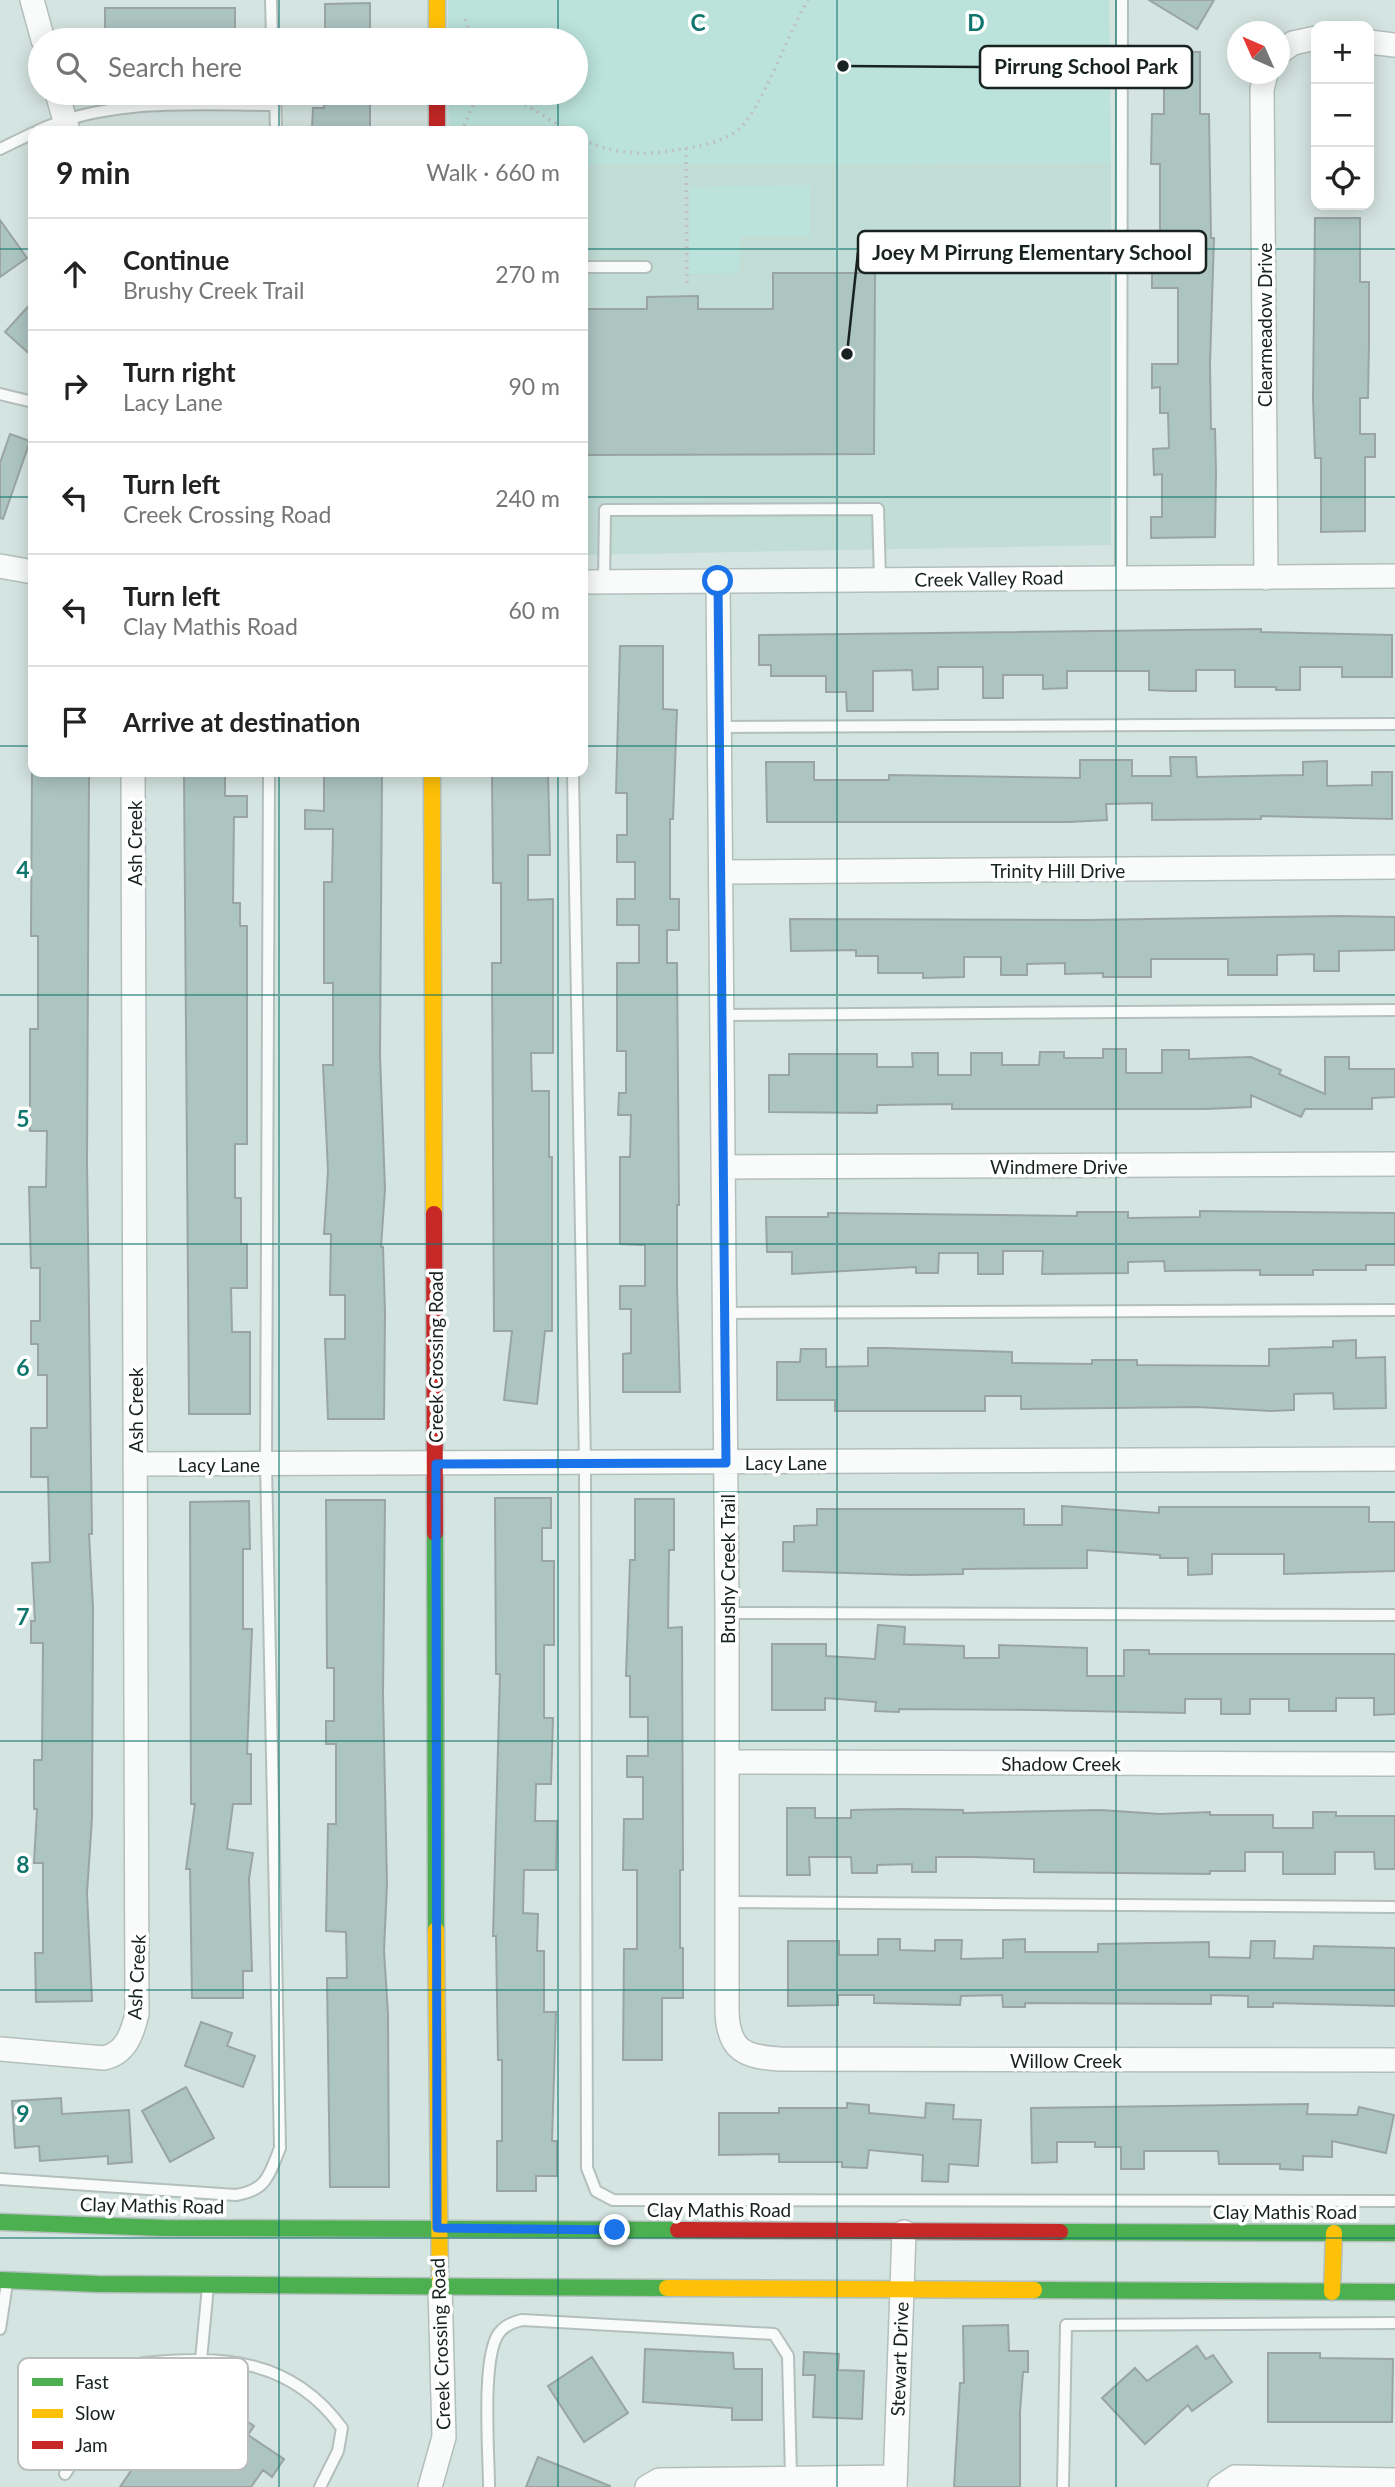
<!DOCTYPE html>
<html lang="en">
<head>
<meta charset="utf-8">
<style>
  body { margin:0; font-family:Lato,sans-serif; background:#f6f6f6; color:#222 }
  .controls { position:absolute; right:21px; top:21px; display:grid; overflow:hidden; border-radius:14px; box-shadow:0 4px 18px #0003 }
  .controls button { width:63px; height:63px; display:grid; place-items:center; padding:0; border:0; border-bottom:2px solid #e0e0e0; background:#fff; color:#222; font:35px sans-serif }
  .compass { position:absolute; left:1227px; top:21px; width:63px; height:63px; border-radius:50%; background:#fff; box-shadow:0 4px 18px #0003; rotate:315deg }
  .stop { position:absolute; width:21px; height:21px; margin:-16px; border:5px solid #1a73e8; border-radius:50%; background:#fff }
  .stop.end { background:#1a73e8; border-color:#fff; box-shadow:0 2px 7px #0008 }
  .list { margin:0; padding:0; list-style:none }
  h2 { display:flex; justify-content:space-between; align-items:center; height:91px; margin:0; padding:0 28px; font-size:30px }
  h2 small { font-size:23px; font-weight:400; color:#767676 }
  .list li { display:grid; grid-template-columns:46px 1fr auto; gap:21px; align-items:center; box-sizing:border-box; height:112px; padding:0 28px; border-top:2px solid #e0e0e0 }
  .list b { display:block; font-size:26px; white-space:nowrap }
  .list p { margin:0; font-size:23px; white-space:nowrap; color:#767676 }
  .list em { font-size:23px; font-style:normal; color:#767676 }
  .icon { flex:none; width:38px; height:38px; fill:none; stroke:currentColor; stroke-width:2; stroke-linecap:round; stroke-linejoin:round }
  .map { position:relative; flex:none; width:1395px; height:2487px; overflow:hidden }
  .search { position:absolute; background:#fff; box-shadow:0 4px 18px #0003; left:28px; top:28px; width:560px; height:77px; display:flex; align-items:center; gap:18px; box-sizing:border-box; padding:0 24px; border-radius:38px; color:#767676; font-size:26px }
  .panel { position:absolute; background:#fff; box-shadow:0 4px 18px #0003; left:28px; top:126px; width:560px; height:651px; border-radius:14px }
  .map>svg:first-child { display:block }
</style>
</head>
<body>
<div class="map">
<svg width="1395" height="2487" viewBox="0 0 1395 2487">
  <rect width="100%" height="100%" fill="#d4e4e0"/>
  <path fill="#c2dcd6" d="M1111 163V545L583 555V164Z"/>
  <path fill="#bbe3db" d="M448 0H1109L1111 163 583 164V131H449L448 93H576V40H448Z
    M810 185V237H740L739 273 690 274V187Z"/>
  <path fill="#acc5c0" stroke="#9aa5a3" stroke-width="2" d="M1149 0H1214L1197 29Z
    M370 3V40H325V4Z
    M105 8H235V40H105Z
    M1164 52H1200V114H1209L1211 238H1214L1210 364 1211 429H1215L1216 472 1215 537 1151 538V517H1162V474L1154 475 1153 449 1169 448 1168 413H1160V387L1152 388V364H1178V288H1152V238H1160V164H1151L1152 114H1164Z
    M324 93H370V129L312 128 313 108H324Z
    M1315 218H1360V282H1369V344L1368 398H1360V434H1375V457H1365V531L1321 532V458H1315L1313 398Z
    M0 220 27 258 0 277Z
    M773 273H875L874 454 583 455V309H647V297L698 296V309H773Z
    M33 301V357L5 332Z
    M10 434 30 441 3 519 0 518V463Z
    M1261 629V632L1392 635V677H1342V667H1300V690H1276V687H1235V670H1196V691H1171L1149 690V671H1067V688L1043 689V675H1003V698H983V667H938V689L913 690 912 670 873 671V711H847L846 692H826V676H771V665H759V635Z
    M620 646H663V709L677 710 673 819H670V899H679V930H667V963H677L679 1205H677V1286L680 1392H623V1354L631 1353V1309H620V1286H645V1245L620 1244V1157H630L631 1115H618L619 1093H626V1051H617V963H639V925H617V899H635V862H617V835H627V793H616Z
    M1170 757H1196L1197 777 1303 775V762L1327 761V786L1372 785V772H1392V819L1261 816V819L1152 820V803L1106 804 1107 820 1069 822H767L766 762H814V780H889V775L1080 778V760H1132V776H1171Z
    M32 772H89L87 1162 92 1534H89L93 1608 92 1818 87 1893 92 2001 36 2002 35 1953H43V1863H34L37 1809H34V1760H42L43 1643H31V1621H35L32 1563 50 1562 48 1477H31V1428H47V1375H38V1344H31V1321H40V1268H31L29 1187H46L47 1131H30V1029H38V936H31Z
    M184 772H225V796H247V817H234L233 903H240V926H247V1144H235V1198H241V1244H247V1288H231L232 1332H250V1414H189Z
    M324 772H382L380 1056 385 1189 381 1247H383L385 1312 384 1419H328L325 1339H345V1295H330L331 1234H324L328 1171 323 1065H333V983H324V882H332L333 829H305V810L324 811Z
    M492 772H548L550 855H528V900L553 899V1053H531L532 1091H549V1157H552V1331H545L537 1404 504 1400 512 1331H494L492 963H501V883H493Z
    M1339 916 1395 917V950L1339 951V971H1314V954L1277 955V975H1228V959H1151V977H1103V973L1065 974V963L1027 964V975H1001V957H964V977L923 978V973H878V956H856V950L791 951 790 919 1088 920Z
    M1103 1049H1126V1073H1162V1050H1189V1059L1251 1057 1281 1070 1279 1074 1325 1094V1057H1349V1069H1395V1097L1372 1098V1109H1305L1301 1117 1251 1095V1107L1205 1109H952V1104L877 1105V1113L769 1112V1075H789V1054H877V1067H913L912 1053H938V1075H971V1053H1002V1065H1039L1040 1052H1064V1058H1103Z
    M1200 1211 1395 1213V1265H1366V1270H1313V1275H1260V1270L1165 1271 1164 1261 1128 1262V1273L1042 1274 1043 1251H1003V1274H978V1253H939L938 1273H916V1267L792 1274V1252H767L766 1217H828V1213L1077 1216V1212H1128V1218L1200 1217Z
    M1356 1340V1358L1385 1357 1386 1408 1334 1409 1333 1393 1294 1394V1410L1271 1411 1198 1407 1021 1409V1396H985V1411H835V1400H777V1362H800L801 1349H826V1367L868 1366V1348H886L1012 1352V1363L1092 1364V1360H1137V1365L1269 1366V1349L1333 1347V1341Z
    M495 1498H551V1528H542V1561H554V1645H544V1718H553L551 1784H536L535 1821H557L556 1870H524L523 1913 538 1914 537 1951H544V2012H556L552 2141H557V2176H536V2191H497V2141H502V2060H498L496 1936H493L500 1674H496Z
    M635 1499H674V1550H669L668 1628 682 1627 683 1870H680V1948H683V1998H662V2060H623L624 1949H637V1870H623L624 1819H643V1777H627V1756H648V1717H630V1676H626L630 1560H635Z
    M326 1500H385L383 1694 387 1884 384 1951 388 2014 389 2187H330L327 1978H347L346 1932 326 1931 328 1824H336V1744H326V1721H334V1668H327Z
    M249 1501 250 1549H243V1629H252L247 1754H251V1804H233L227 1849 253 1853 249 1879 252 1971H243V1998H192L190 1869H186L195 1804H191L190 1502Z
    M1062 1506 1159 1513V1507H1369V1522H1395V1571L1284 1574V1554H1212V1574L1188 1575V1558H1160V1555L1087 1550V1568L963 1569V1574L911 1575 783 1571V1542H794V1526L817 1525V1509H1024V1525H1062Z
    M878 1625 905 1627 904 1644 964 1646V1658H999V1645L1087 1648V1676H1124V1650H1149V1654H1395V1714L1374 1715V1698H1336V1711H1289V1699H1250V1714H1221V1699H1185V1713L1035 1710 899 1709V1712L875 1711 876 1702 825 1698V1710H772V1644H826V1656L875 1659Z
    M787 1808H815V1818H851V1810L901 1809 963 1810V1813L1100 1810 1160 1814 1210 1812V1815H1273V1828H1313V1812H1336V1816H1395V1869H1375L1374 1852H1335V1874H1283V1852H1245V1871H1210V1874L1034 1872V1859L973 1857H936V1872H912V1864L877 1865V1873H852L851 1857H809L810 1875H787Z
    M878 1939H900V1950L935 1951V1940H962L961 1959 1003 1958V1940L1025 1939V1952H1098V1944L1209 1942V1957L1250 1958 1251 1941H1275L1274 1958 1313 1959 1314 1946 1395 1948V2006L1273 2003V2007H1248V1996L1211 1995V2004L1025 2003V2007H1003L1002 1995 961 1996 960 2005 874 2003V1995H838V2005L788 2006V1941H839V1955H878Z
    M201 2022 232 2033 227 2046 255 2056 243 2087 185 2066Z
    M186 2087 214 2138 170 2162 142 2111Z
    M61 2098 62 2114 129 2110 132 2162 108 2164V2156L40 2161 39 2146 15 2148 12 2101Z
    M847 2103 869 2105V2113L925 2118 926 2103 954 2105 953 2119 981 2120 978 2166 949 2164 948 2182 922 2181 923 2155 869 2150 867 2168 842 2167V2162H779V2154L719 2155V2113H779V2108H847Z
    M1308 2104 1307 2114 1357 2115 1359 2107 1394 2115 1386 2153 1332 2141V2157L1303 2156V2170L1280 2169V2164H1219L1218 2151H1144V2169H1121V2147H1095V2142H1057V2162L1032 2163 1031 2108Z
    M1008 2325 1009 2351H1028V2372H1023L1020 2412V2487H954L960 2383H964L963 2326Z
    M1197 2346 1206 2359 1213 2355 1232 2382 1192 2411 1188 2405 1145 2444 1102 2398 1135 2368 1147 2381Z
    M645 2349 733 2353 734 2369H762V2420H732V2408L643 2402Z
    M804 2352 839 2354 838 2370 864 2371 862 2419 813 2417 815 2375H803Z
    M1268 2353H1320V2358L1393 2359 1392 2422H1268Z
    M592 2357 628 2413 584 2442 548 2386Z
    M231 2410 254 2426 248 2435 284 2459 272 2477 263 2470 251 2487H120L167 2418 207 2445Z
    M538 2457 610 2486V2487H526Z"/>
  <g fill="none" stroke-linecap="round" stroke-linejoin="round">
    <defs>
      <path id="lane" d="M271 0 272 40
        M275 93 276 131
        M37 131C110 97 197 105 275 105
        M0 149 33 133
        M583 267H646
        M0 394 33 402
        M1121 577 1122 0
        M604 583 605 510 878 509 880 579
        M720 727 1395 724
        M573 772 585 1463 587 2168 596 2191 613 2200 1395 2201
        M722 1015 1395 1010
        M724 1313 1395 1310
        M727 1613 1395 1615
        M727 1902 1395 1907
        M0 2179 236 2195C267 2190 269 2175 280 2148L266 1464 269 772
        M0 2329 7 2283
        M201 2360 208 2286
        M65 2474 124 2381 143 2363C222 2355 291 2358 342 2428L338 2451 320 2487
        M489 2487C489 2454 481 2357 499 2333 505 2325 513 2322 522 2320L774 2334 788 2356 791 2476
        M1063 2487 1066 2325 1395 2323"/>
      <path id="street" d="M32 0 43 40
        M1369 42 1395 45
        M1280 52 1293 43 1316 38
        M1266 74 1262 89 1266 578
        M57 93 68 131
        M0 566 33 572
        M718 581 727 1613V2011C728 2050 744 2057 780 2059L1395 2060
        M583 582 1395 576
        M722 872 1395 867
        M723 1167 1395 1164
        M135 1464 1395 1459
        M728 1762 1395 1764
        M0 2049 104 2058C126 2053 132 2034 137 2014L133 772
        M430 2487 444 2437 440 2285
        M647 2487 659 2480 895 2477
        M895 2487 904 2232
        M1220 2487 1235 2477 1395 2480"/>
      <path id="fast" d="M435 1533 436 1930
        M0 2222 164 2228 678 2230
        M1060 2232 1395 2233
        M0 2280 98 2284 667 2288
        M1034 2290 1395 2292"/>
      <path id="slow" d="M437 0V40
        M432 772 434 1214
        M436 1930 440 2285
        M667 2288 1034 2290
        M1332 2292 1334 2233"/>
      <path id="jam" d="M437 93V131
        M434 1214 435 1533
        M678 2230 1060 2232"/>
    </defs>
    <use href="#lane" stroke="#b3bfbc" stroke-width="14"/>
    <use href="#street" stroke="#b3bfbc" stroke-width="26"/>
    <use href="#fast" stroke="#b3bfbc" stroke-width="19"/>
    <use href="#slow" stroke="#b3bfbc" stroke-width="19"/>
    <use href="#jam" stroke="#b3bfbc" stroke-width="19"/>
    <path stroke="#bec2c1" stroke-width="3.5" stroke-dasharray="2 5" stroke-linecap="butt" d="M465 19 472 40
      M507 93 568 131
      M464 126 478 93
      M583 140C614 154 643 156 676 150 696 147 720 143 737 131 760 114 789 30 808 0
      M686 148 687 285"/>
    <use href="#lane" stroke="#f9fbfa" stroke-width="10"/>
    <use href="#street" stroke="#f9fbfa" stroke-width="23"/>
    <use href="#fast" stroke="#4caf50" stroke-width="16"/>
    <use href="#slow" stroke="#ffc107" stroke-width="16"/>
    <use href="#jam" stroke="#c62828" stroke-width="16"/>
  </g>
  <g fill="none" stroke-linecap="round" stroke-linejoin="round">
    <path stroke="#1a73e8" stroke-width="9" d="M615 2230 437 2228 436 1464 726 1463 718 581"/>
  </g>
  <path fill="none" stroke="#0f766e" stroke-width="2" stroke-opacity="0.55" d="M279 0V40M558 0V40M837 0V2487M1116 0V2487M279 93V131M558 93V131M0 249H33M583 249H1395M0 497H33M583 497H1395M0 746H33M583 746H1395M279 772V2487M558 772V2487M0 995H1395M0 1244H1395M0 1492H1395M0 1741H1395M0 1990H1395M0 2238H1395"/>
  <g text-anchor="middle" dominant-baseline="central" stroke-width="7" stroke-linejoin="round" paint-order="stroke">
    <g font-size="19" fill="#182220" stroke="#fff">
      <text transform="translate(1264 325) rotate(-90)">Clearmeadow Drive</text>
      <text transform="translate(989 578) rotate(-1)">Creek Valley Road</text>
      <text transform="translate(134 843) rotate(-90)">Ash Creek</text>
      <text x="1058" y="870">Trinity Hill Drive</text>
      <text x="1059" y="1166">Windmere Drive</text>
      <text transform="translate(435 1357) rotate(-90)">Creek Crossing Road</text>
      <text transform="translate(135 1410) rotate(-90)">Ash Creek</text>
      <text x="786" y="1462">Lacy Lane</text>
      <text x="219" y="1464">Lacy Lane</text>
      <text transform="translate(727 1569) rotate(-90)">Brushy Creek Trail</text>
      <text x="1061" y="1763">Shadow Creek</text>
      <text transform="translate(136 1977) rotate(-87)">Ash Creek</text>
      <text x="1066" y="2060">Willow Creek</text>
      <text transform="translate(152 2205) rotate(1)">Clay Mathis Road</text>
      <text x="719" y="2209">Clay Mathis Road</text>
      <text x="1285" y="2211">Clay Mathis Road</text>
      <text transform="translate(440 2344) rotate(-92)">Creek Crossing Road</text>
      <text transform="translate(899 2359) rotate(-88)">Stewart Drive</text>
    </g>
  </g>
  <rect x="18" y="2358" width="230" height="112" rx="10" fill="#fff" stroke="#babdbc" stroke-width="2"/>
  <rect x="32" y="2378" width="31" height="8" fill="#4caf50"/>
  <rect x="32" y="2409" width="31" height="9" fill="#ffc107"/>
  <rect x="32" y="2441" width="31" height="8" fill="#c62828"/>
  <g font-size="19" fill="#182220">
    <text x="75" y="2389">Fast</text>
    <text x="75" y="2420">Slow</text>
    <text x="75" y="2452">Jam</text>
  </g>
  <g font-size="23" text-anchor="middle" font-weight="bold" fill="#0f766e" stroke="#fff" stroke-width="7" stroke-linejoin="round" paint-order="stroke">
    <text x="698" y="31">C</text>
    <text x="976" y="31">D</text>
    <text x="23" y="878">4</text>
    <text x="23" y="1127">5</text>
    <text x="23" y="1376">6</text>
    <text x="23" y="1625">7</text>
    <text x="23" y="1873">8</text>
    <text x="23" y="2122">9</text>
  </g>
  <path fill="none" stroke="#182220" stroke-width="2.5" d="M843 66L980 67M847 354L858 252"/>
  <g fill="#182220" stroke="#fff" stroke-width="2.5">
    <circle cx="843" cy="66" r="7"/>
    <circle cx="847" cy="354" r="7"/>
  </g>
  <g fill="#fff" stroke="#182220" stroke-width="2.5">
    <rect x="980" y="46" width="212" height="42" rx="7"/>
    <rect x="858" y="231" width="348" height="42" rx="7"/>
  </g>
  <g font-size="21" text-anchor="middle" font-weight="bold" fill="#182220">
    <text x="1086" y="74">Pirrung School Park</text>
    <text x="1032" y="260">Joey M Pirrung Elementary School</text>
  </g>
</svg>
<div class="controls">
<button>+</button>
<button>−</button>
<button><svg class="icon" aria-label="locate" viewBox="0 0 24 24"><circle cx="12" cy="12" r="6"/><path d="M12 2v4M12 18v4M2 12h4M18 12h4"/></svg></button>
</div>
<svg class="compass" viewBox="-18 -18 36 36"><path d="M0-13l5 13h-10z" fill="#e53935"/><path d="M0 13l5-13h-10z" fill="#767676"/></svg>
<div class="stop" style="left:718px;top:581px"></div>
<div class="stop end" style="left:615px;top:2230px"></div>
<div class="search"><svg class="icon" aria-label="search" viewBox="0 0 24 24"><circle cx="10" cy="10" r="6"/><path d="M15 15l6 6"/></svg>Search here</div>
<section class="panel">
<h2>9 min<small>Walk · 660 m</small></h2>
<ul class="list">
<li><svg class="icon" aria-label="ahead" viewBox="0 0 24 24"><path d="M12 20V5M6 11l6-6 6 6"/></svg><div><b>Continue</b><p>Brushy Creek Trail</p></div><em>270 m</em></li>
<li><svg class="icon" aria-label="right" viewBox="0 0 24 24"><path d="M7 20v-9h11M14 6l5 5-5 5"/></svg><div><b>Turn right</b><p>Lacy Lane</p></div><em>90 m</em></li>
<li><svg class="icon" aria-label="left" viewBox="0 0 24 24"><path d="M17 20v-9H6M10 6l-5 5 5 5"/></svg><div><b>Turn left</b><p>Creek Crossing Road</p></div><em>240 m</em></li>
<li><svg class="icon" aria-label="left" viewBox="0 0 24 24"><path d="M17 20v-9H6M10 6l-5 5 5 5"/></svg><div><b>Turn left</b><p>Clay Mathis Road</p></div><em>60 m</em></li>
<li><svg class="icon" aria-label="arrive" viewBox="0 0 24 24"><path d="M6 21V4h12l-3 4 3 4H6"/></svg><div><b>Arrive at destination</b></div></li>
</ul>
</section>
</div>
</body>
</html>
